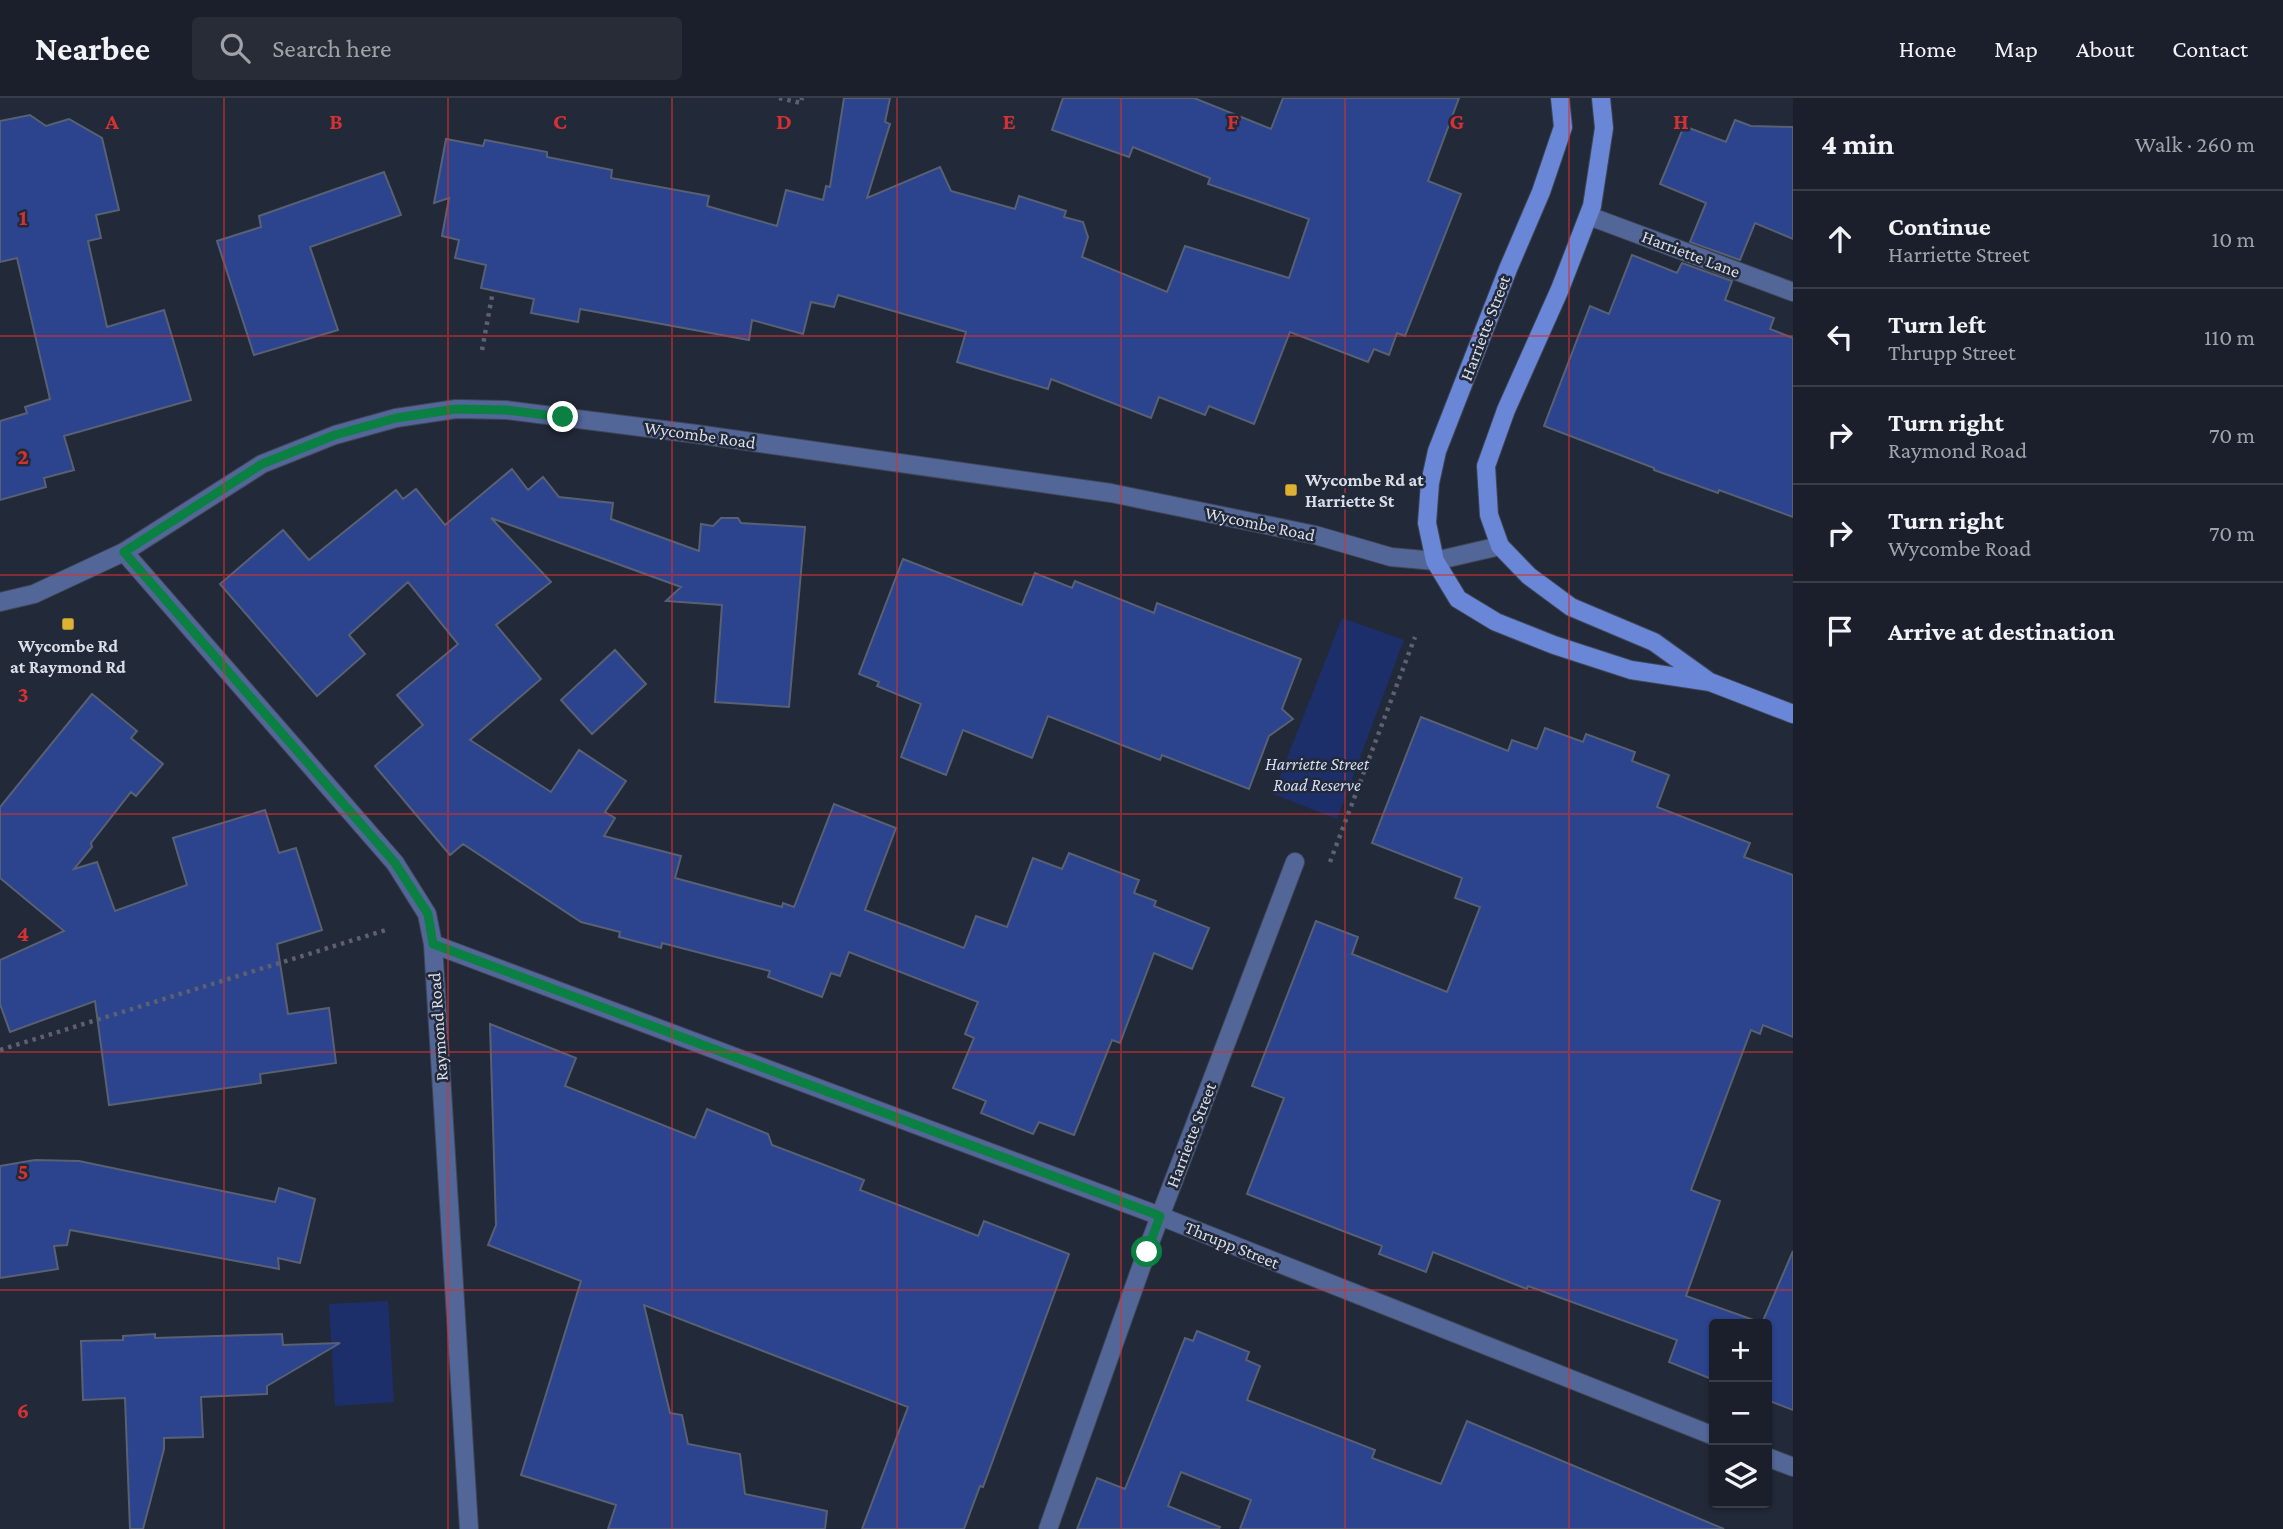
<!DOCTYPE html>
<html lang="en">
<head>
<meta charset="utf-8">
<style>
  body { margin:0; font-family:"Crimson Pro",serif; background:#272c37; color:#f1f3f6 }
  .controls { position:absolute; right:21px; bottom:21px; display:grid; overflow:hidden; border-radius:7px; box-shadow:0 2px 5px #0004 }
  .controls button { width:63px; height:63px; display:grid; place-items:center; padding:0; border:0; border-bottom:2px solid #383d47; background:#1a1f2b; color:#f1f3f6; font:35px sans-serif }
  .stop { position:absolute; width:21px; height:21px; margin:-16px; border:5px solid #0b8043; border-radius:50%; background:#fff }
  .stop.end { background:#0b8043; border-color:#fff; box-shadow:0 2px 7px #0008 }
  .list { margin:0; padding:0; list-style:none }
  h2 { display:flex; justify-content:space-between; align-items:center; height:91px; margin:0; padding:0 28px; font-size:30px }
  h2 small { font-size:23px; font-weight:400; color:#9fa2a9 }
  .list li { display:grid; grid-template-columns:46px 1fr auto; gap:21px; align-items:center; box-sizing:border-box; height:98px; padding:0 28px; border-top:2px solid #383d47 }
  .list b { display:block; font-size:26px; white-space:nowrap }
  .list p { margin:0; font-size:23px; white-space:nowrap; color:#9fa2a9 }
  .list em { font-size:23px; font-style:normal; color:#9fa2a9 }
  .icon { flex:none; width:38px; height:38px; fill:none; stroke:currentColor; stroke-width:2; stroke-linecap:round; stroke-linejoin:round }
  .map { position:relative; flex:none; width:1793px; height:1431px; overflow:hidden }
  header { display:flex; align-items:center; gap:42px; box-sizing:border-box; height:98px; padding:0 35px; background:#1a1f2b; border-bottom:2px solid #383d47 }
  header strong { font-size:33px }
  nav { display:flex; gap:38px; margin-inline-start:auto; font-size:24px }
  .search { width:490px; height:63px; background:#272c37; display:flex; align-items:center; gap:18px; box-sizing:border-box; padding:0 24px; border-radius:7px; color:#9fa2a9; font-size:26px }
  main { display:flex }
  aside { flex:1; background:#1a1f2b }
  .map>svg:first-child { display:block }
</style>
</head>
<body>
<header>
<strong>Nearbee</strong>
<div class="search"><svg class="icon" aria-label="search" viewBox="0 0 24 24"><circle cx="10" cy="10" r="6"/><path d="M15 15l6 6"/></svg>Search here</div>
<nav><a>Home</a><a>Map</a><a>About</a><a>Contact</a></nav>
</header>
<main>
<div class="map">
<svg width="1793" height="1431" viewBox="0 0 1793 1431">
  <rect width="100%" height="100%" fill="#222939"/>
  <path fill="#1d2f6a" d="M1342 520 1404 542 1337 721 1273 696Z
    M388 1203 394 1304 335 1308 329 1206Z"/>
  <path fill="#2c438d" stroke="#586073" stroke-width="2" d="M844 0H890L885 24 890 26 867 100 940 69 951 93 1015 111 1019 98 1066 113 1064 119 1083 124 1088 139 1082 159 1167 194 1185 148 1289 180 1309 121 1208 86 1210 80 1133 49 1129 59 1052 32 1063 0H1194L1271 31 1283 0H1459L1428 83 1461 96 1405 238 1397 235 1389 257 1374 251 1368 264 1290 234 1254 326 1209 308 1205 317 1159 299 1151 320 1051 281 1048 291 957 264 966 234 838 197 834 209 811 204 803 236 752 222 749 242 580 211 578 224 531 215 534 201 481 190 486 167 455 160 459 142 442 138 449 100 434 105 446 41 483 48 485 42 547 54V59L612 72 611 80 709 98 707 108 777 128 786 92 823 102 826 88 830 89Z
    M30 17 46 28 69 21 102 40 119 112 96 117 101 140 88 143 107 229 164 212 191 302 64 338 74 372 44 380 46 389 0 402V323L27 315 25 309 50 301 17 160 0 164V23Z
    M1735 22 1751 28 1793 29V141L1755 125 1740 162 1690 144 1706 105 1660 86 1684 28 1726 44Z
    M384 74 401 117 310 149 338 232 254 257 217 143 261 129 259 118Z
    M1632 157 1677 175 1682 165 1732 183 1725 202 1774 220 1770 231 1793 240V419L1719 392 1718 395 1654 372V370L1544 328 1590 208 1609 216Z
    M512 371 528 392 543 379 559 399 613 405 611 421 699 453 701 426 713 428 721 420H738L741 425 805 429 789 609 715 604 722 507 666 503 681 489 491 420 551 484 496 527 541 581 470 642 551 694 579 652 626 683 605 714 615 720 604 738 681 758 675 780 782 809 783 805 794 809 834 706 896 730 865 812 964 850 976 818 1007 829 1033 760 1062 771 1069 755 1139 782 1134 795 1156 803 1154 808 1209 830 1192 871 1154 855 1120 945 1112 942 1074 1037 1039 1024 1033 1036 981 1015 986 1003 953 990 974 940 965 936 978 904 849 854 840 878 831 875 822 899 768 879 770 873 662 845 661 850 619 839 620 834 581 824 463 746 450 757 375 668 423 627 397 597 458 546 408 484 349 537 365 556 317 598 220 486 283 432 309 462 396 392 403 401 416 391 445 427Z
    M903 461 1022 507 1035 475 1072 490 1075 483 1154 515 1157 505 1301 561 1282 611 1293 621 1269 638 1249 691 1162 657 1160 662 1048 618 1032 660 963 632 946 677 901 659 921 606 877 588 879 584 859 576Z
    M615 552 646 586 592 636 561 602Z
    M92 596 137 633 131 640 163 666 136 698 131 694 91 745 92 749 74 771 97 764 115 813 187 787 173 740 265 712 279 755 296 750 322 832 277 846 288 916 329 910 336 965 260 976 261 985 109 1007 95 903 10 934 0 906V862L64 833 0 780V709Z
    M1421 619 1508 653 1512 642 1537 651 1545 630 1583 644 1586 636 1635 654 1632 663 1669 677 1657 709 1750 745 1744 759 1793 777V939L1763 927 1760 936 1751 932 1691 1092 1720 1103 1686 1198 1762 1225 1793 1153V1312L1767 1302V1226H1714V1282L1669 1264 1677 1242 1528 1188 1527 1191 1433 1154 1426 1174 1379 1156 1382 1148 1247 1096 1284 1000 1252 988 1316 823 1358 839 1352 856 1447 894 1480 809 1455 800 1462 780 1372 745Z
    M490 926 576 960 565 988 695 1040 707 1011 768 1036 772 1047 864 1082 860 1092 978 1138 984 1123 1069 1156 983 1389 980 1388 964 1431H862L908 1309 644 1207 670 1315 682 1317 688 1346 740 1356 745 1396 827 1413 825 1431H608L616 1407 521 1377 581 1183 488 1147 496 1127Z
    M35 1062 79 1063 275 1104 279 1090 315 1101 300 1165 278 1160 279 1171 70 1132 67 1147 54 1148 58 1171 0 1180V1068Z
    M1197 1233 1249 1254 1246 1262 1260 1268 1247 1302 1375 1352 1372 1360 1441 1386 1467 1323 1724 1431H1240L1251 1402 1181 1374 1168 1408 1220 1429 1219 1431H1077L1097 1380 1125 1391 1185 1240 1193 1243Z
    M155 1236V1240L282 1236 283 1247 340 1245 267 1288V1296L201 1299 203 1339 164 1340V1351L143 1431H130L125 1300 83 1302 81 1243 123 1242V1238Z"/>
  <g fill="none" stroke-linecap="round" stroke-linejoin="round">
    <defs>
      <path id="service" d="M1589 118 1793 194"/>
      <path id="minor" d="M124 454 395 765 427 816 433 846 469 1431
        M433 846 1160 1118 1714 1338
        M1767 1359 1793 1369
        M1048 1431 1148 1150 1295 764"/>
      <path id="tertiary" d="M0 504 34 496 124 454 262 366 335 337 396 320 456 311 506 312 696 336 1111 395 1315 437 1391 459 1435 463 1500 448"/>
      <path id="secondary" d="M1560 0 1563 29 1541 94 1508 171 1437 353 1430 385 1427 425 1435 463 1458 501 1496 524 1554 547 1631 572 1710 584 1793 616
        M1601 0 1604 30 1592 108 1560 191 1506 312 1486 368 1489 417 1500 448 1529 478 1571 509 1654 544 1707 582"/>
    </defs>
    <use href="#service" stroke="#3f4655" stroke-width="20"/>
    <use href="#minor" stroke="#3f4655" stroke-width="20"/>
    <use href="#tertiary" stroke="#3f4655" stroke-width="20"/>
    <use href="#secondary" stroke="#3f4655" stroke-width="20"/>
    <path stroke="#5b6170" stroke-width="4.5" stroke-dasharray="3.5 5" stroke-linecap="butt" d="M779 0 801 5 802 0
      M482 252 493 193
      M1330 764 1415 539
      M0 952 389 831"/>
    <use href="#service" stroke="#536698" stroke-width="18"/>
    <use href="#minor" stroke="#536698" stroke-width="18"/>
    <use href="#tertiary" stroke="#536698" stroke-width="18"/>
    <use href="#secondary" stroke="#6986d7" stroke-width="18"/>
  </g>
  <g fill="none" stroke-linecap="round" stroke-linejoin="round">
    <path stroke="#0b8043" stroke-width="9" d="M563 319 506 312 456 311 396 320 335 337 262 366 124 454 395 765 428 816 433 846 1160 1118 1147 1154"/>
  </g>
  <path fill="none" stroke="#d63132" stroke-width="2" stroke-opacity="0.55" d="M224 0V1431M448 0V1431M672 0V1431M897 0V1431M1121 0V1431M1345 0V1431M1569 0V1431M0 238H1793M0 477H1793M0 716H1793M0 954H1793M0 1192H1793"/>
  <g fill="#deb133" stroke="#222939" stroke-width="2.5">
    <rect x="1284" y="385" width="14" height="14" rx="3.5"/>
    <rect x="61" y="519" width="14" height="14" rx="3.5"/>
  </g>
  <g text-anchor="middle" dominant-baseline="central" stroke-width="5" stroke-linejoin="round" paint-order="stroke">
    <g font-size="18" fill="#d8dde8" stroke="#222939">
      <text transform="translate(1691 156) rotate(21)">Harriette Lane</text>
      <text transform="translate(1485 230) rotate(-69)">Harriette Street</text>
      <text transform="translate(700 337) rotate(8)">Wycombe Road</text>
      <text transform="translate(1260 426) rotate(12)">Wycombe Road</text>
      <text transform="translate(438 929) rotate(-94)">Raymond Road</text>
      <text transform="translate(1191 1037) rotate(-69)">Harriette Street</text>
      <text transform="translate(1232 1147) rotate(22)">Thrupp Street</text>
    </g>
    <g font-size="18" font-weight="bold" fill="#d8dde8" stroke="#222939" text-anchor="start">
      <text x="1305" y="382">Wycombe Rd at<tspan x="1305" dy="21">Harriette St</tspan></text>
      <text x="68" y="548" text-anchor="middle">Wycombe Rd<tspan x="68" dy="21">at Raymond Rd</tspan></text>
    </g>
    <g font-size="18" font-style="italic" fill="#d3dcf1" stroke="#222939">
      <text x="1317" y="666">Harriette Street<tspan x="1317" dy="21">Road Reserve</tspan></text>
    </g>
  </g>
  <g font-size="23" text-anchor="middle" font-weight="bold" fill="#d63132" stroke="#222939" stroke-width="5" stroke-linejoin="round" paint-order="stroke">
    <text x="112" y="31">A</text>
    <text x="336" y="31">B</text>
    <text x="560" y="31">C</text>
    <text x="784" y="31">D</text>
    <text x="1009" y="31">E</text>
    <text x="1233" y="31">F</text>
    <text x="1457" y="31">G</text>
    <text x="1681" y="31">H</text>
    <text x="23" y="127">1</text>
    <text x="23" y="366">2</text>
    <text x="23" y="604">3</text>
    <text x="23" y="843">4</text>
    <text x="23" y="1081">5</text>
    <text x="23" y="1320">6</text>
  </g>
</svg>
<div class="controls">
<button>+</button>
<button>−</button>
<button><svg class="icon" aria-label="layers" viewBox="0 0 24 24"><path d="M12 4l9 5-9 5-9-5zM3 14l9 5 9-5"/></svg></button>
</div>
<div class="stop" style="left:1147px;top:1154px"></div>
<div class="stop end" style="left:563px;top:319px"></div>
</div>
<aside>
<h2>4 min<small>Walk · 260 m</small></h2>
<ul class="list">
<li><svg class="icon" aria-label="ahead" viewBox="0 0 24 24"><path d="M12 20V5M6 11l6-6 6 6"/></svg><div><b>Continue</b><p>Harriette Street</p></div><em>10 m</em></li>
<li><svg class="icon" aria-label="left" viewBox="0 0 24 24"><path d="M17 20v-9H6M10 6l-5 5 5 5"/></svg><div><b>Turn left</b><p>Thrupp Street</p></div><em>110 m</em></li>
<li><svg class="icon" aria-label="right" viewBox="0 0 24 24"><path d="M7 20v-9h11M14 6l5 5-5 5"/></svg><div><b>Turn right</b><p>Raymond Road</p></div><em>70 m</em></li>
<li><svg class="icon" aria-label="right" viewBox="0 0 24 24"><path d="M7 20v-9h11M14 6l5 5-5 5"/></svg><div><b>Turn right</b><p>Wycombe Road</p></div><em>70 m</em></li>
<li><svg class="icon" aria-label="arrive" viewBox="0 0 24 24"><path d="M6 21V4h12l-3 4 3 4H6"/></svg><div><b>Arrive at destination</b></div></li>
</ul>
</aside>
</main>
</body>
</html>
